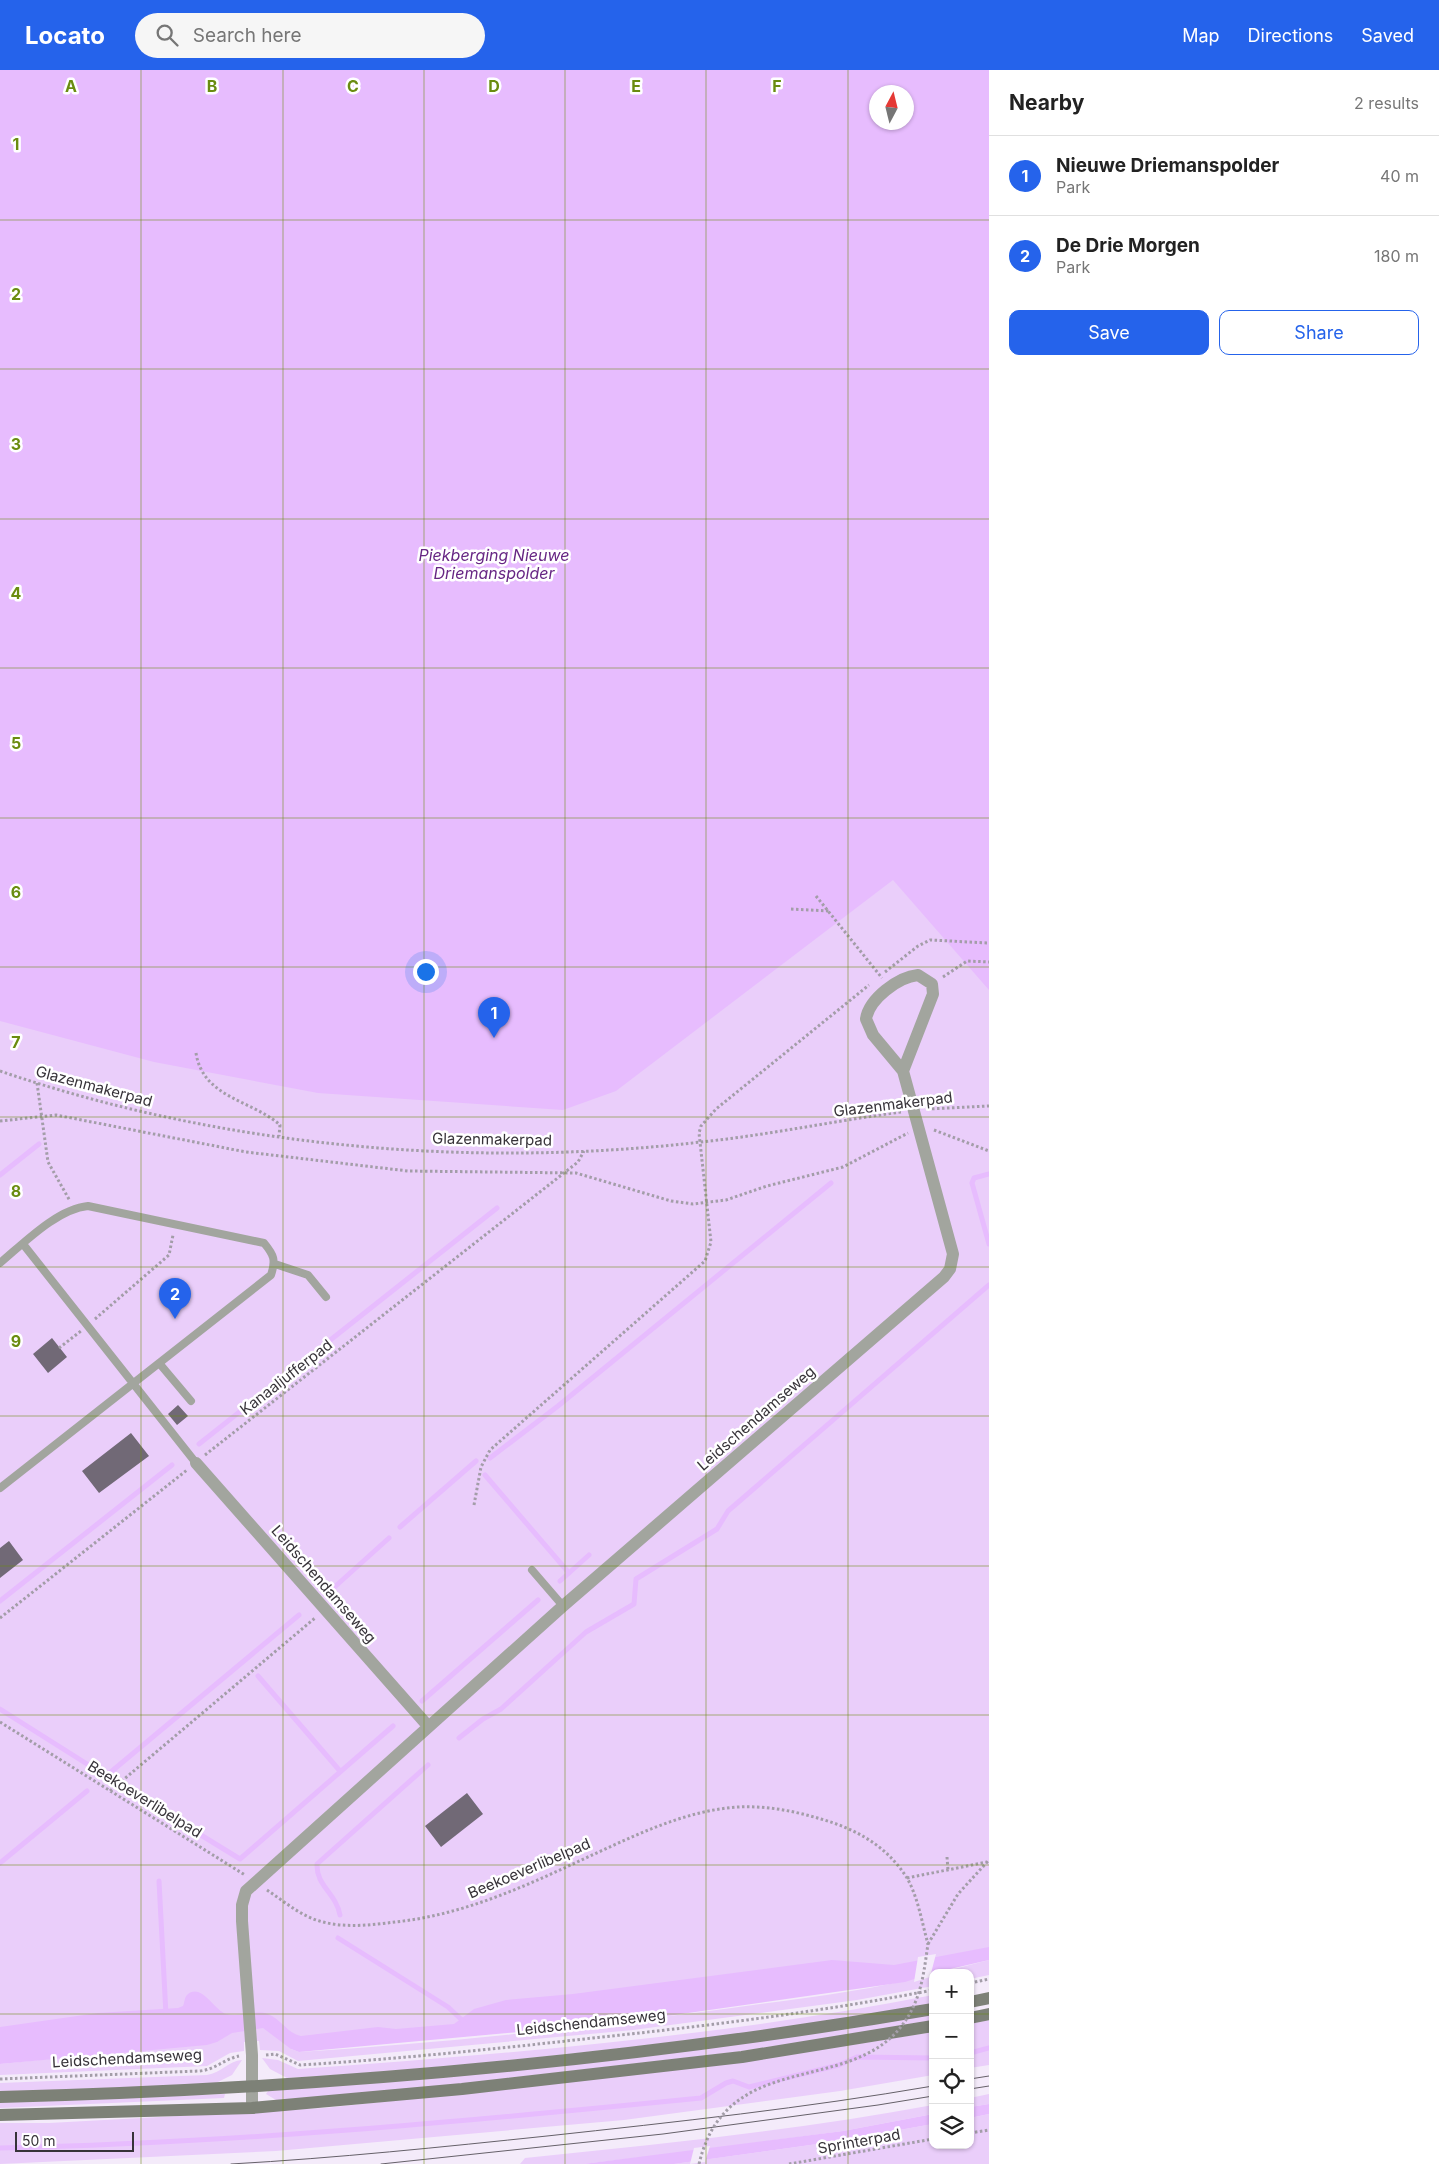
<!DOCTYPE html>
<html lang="en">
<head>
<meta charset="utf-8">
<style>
  body { margin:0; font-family:Inter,sans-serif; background:#f6f6f6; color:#222 }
  .controls { position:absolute; right:15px; bottom:15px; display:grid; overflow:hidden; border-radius:10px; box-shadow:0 1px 4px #0004 }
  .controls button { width:45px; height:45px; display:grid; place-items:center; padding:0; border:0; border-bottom:1px solid #e0e0e0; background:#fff; color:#222; font:25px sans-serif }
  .compass { position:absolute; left:869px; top:15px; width:45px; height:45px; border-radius:50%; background:#fff; box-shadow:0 1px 4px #0004; rotate:7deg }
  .scale { position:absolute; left:15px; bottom:12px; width:119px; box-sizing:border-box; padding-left:5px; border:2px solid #373339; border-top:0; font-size:14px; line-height:18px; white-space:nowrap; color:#373339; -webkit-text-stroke:4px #fff; paint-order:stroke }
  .you { position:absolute; left:425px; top:901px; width:18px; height:18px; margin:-12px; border:4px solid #fff; border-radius:50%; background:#1a73e8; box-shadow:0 0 0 8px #1a73e833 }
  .badge { display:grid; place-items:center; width:32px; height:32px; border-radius:50%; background:#2563eb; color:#fff; font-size:16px; font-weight:700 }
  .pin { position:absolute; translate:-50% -41px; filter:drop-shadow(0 1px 2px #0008) }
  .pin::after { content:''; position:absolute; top:26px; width:18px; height:15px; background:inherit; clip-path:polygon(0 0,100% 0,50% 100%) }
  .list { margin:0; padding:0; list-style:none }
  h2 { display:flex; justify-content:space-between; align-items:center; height:65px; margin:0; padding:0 20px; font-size:21px }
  h2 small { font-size:16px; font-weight:400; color:#767676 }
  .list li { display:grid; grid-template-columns:32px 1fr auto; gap:15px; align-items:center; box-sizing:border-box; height:80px; padding:0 20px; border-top:1px solid #e0e0e0 }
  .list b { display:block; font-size:19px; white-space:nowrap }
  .list p { margin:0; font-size:16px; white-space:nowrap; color:#767676 }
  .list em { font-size:16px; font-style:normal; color:#767676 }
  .actions { display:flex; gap:10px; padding:15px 20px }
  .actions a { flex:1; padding:11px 0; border:1px solid #2563eb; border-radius:10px; text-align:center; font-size:18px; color:#2563eb }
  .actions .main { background:#2563eb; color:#fff }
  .icon { flex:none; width:28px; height:28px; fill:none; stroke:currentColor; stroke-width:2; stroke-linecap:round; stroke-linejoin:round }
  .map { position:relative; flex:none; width:989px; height:2094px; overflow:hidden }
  header { display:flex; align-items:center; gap:30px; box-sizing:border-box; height:70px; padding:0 25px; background:#2563eb; color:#fff }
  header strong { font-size:24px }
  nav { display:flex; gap:28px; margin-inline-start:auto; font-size:18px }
  .search { width:350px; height:45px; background:#f6f6f6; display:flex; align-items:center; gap:12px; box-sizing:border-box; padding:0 18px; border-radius:28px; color:#767676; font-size:19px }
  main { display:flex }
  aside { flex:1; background:#fff }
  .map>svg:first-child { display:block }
</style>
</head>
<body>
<header>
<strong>Locato</strong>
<div class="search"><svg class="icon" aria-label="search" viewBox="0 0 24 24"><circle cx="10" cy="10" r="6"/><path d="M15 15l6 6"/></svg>Search here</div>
<nav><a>Map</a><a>Directions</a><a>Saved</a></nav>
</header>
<main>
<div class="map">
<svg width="989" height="2094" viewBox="0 0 989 2094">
  <rect width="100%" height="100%" fill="#f4ebfa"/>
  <path fill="#eacefa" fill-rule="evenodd" d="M0 0H989V1884L291 1979 299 1982C441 1973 583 1958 724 1939 794 1929 865 1922 933 1904V1916L857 1930 633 1960 298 1991 279 1981 260 1980 259 1971 244 1972V1981L230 1983 207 1996 0 2005V1994L117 1982H0ZM876 22H906V52H876Z
    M989 1890V1905L970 1909V1903H938Z
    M933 1925V1935C719 1969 503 1995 287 2008L270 1999 262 1988 278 1990 298 1999C509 1984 725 1966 933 1925Z
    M933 1944V1952L735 1982 425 2018 276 2030 266 2024 268 2021Z
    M989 1950V1995L970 1998V1954Z
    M933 1962V2005L840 2021 624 2050 276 2081 0 2094V2053H49L324 2038 541 2015 748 1991Z
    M242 1990 232 2005 214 2014 0 2022V2013L207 2005C221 2003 228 1991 242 1990Z
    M225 2024 224 2028 0 2038V2032Z
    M989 2024V2034L970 2037V2028Z
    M933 2035V2044L843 2061 686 2082 583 2094H520L525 2088C662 2074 798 2060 933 2035Z
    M989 2044V2094H673L832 2072 933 2054V2075H970V2048Z"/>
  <path fill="#e7bcfe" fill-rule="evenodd" d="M0 0H989V920L893 810 616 1021 563 1040 318 1023 154 992 0 951ZM906 22V52H876V22Z
    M989 1877V1890L933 1903 905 1912 618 1953 299 1982 291 1979 263 1958 232 1963 217 1972 207 1975 0 1994V1957L98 1943 178 1938 183 1936C185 1932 184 1928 187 1925 201 1912 214 1940 226 1944 240 1948 254 1939 268 1944 281 1949 287 1963 301 1966L378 1957 396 1959 454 1954 474 1939 506 1930 573 1924 832 1890 894 1895Z
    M989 2034V2044L970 2048V2037Z
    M933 2044V2054L832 2072 674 2094H583L843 2061Z"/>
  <path fill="#f4ebfa" d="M936 1884 930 1907 914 1912 918 1887Z
    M710 2076 705 2092 690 2094 694 2078Z"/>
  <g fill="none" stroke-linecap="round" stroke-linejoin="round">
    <path stroke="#e7bcfe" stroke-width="5" d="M989 1104 974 1108 972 1113 989 1174
      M0 1105 39 1074
      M199 1374 497 1138
      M490 1388 558 1336 831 1113
      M485 1405 569 1503
      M400 1457 476 1391
      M560 1511 589 1485
      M329 1522 389 1468
      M0 1531 172 1395
      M258 1606 340 1701
      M422 1631 538 1530
      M0 1639 106 1706 299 1545
      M459 1668 483 1649 501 1639 586 1562 634 1534 636 1509 717 1459 728 1441 989 1215
      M134 1724 240 1789 393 1656
      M0 1793 87 1721
      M159 1811 166 1945
      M340 1845C336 1823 316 1816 317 1794L428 1695
      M338 1868 448 1937 464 1952
      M970 1983 989 1978
      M0 2078C235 2073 468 2051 701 2028L726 2013 733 2011 749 2017 839 1995 857 1987 933 1988"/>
  </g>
  <path fill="#716976" d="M52 1268 67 1287 48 1303 33 1284Z
    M178 1335 188 1346 177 1355 168 1344Z
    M131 1363 149 1386 99 1423 82 1401Z
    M9 1471 23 1490 0 1508V1478Z
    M467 1723 483 1744 441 1777 425 1756Z"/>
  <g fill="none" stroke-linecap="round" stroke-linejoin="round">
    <path stroke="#a39da8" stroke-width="3" stroke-dasharray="2.5 2.5" stroke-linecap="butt" d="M816 826 882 908
      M791 839 829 841
      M885 902 918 876 930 870 989 873
      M943 907 967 891 989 892
      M196 983C203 1028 252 1030 280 1055L279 1066
      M0 1001C222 1077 468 1099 701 1072 768 1065 834 1051 901 1042
      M37 1013 48 1092 70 1131
      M927 1039 989 1036
      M0 1051 56 1045 246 1082 408 1101 576 1103 671 1131 693 1134 726 1130 767 1116 843 1097 908 1063
      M934 1060 989 1081
      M95 1249 169 1185 173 1165
      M59 1278 81 1261
      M205 1385 578 1092 584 1081
      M474 1435 481 1397 490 1380 705 1191 711 1172 699 1063 701 1056 716 1039 869 915
      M0 1548 187 1400
      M0 1652 245 1805
      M110 1721 315 1548
      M947 1787 948 1800
      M907 1808 987 1792
      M267 1820C285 1832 302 1847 323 1852 346 1858 372 1855 395 1852 464 1845 528 1815 590 1786 634 1766 678 1744 727 1738 758 1734 791 1740 821 1749 856 1759 887 1776 907 1808 918 1827 922 1853 928 1874
      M928 1874 958 1824 989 1790
      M970 1913 989 1909
      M266 1985 275 1984 300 1995C398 1989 495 1979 593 1968 707 1956 820 1942 933 1920
      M0 2009 199 2001C215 2000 224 1989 239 1986
      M970 2063 989 2060
      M789 2094 933 2069"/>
    <path stroke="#a2a59e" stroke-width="8" d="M23 1174 196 1393
      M0 1193C24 1173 57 1139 88 1136L264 1173C274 1185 276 1190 271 1205L0 1418
      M275 1194 308 1205 326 1227
      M159 1293 191 1331
      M532 1500 563 1536"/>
    <path stroke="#a2a59e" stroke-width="12" d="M196 1393 428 1656
      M252 2038V1985L242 1851V1835L246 1821 563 1536 944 1207 950 1199 953 1184 903 1001 873 965 866 949C869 929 898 907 918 905L932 914 933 924 903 1001"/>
    <path stroke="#7d8177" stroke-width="12" d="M970 1932 989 1928
      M970 1948 989 1944
      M0 2027C312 2019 625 1992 933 1939
      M0 2045 252 2038 462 2019 742 1987 933 1956"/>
    <path stroke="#666169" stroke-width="1" d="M970 2009 989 2006
      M970 2019 989 2016
      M231 2094C337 2088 442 2077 547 2066 676 2052 805 2038 933 2016
      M381 2094 663 2064 878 2035 933 2026"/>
    <path stroke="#a39da8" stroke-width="3" stroke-dasharray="2.5 2.5" stroke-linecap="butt" d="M699 2094C729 1967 871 2036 915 1933 923 1914 925 1894 928 1874"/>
  </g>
  <path fill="none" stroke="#6a8c10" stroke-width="1" stroke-opacity="0.55" d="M141 0V2094M283 0V2094M424 0V2094M565 0V2094M706 0V2094M848 0V2094M0 150H989M0 299H989M0 449H989M0 598H989M0 748H989M0 897H989M0 1047H989M0 1197H989M0 1346H989M0 1496H989M0 1645H989M0 1795H989M0 1944H933M970 1944H989"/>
  <g text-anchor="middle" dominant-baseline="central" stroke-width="5" stroke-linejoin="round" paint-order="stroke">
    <g font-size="15" fill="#373339" stroke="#fff">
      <text transform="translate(94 1016) rotate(15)">Glazenmakerpad</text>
      <text transform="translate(893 1034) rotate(-7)">Glazenmakerpad</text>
      <text transform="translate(492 1069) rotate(1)">Glazenmakerpad</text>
      <text transform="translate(286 1307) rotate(-38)">Kanaaljufferpad</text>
      <text transform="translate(756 1348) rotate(-41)">Leidschendamseweg</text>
      <text transform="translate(324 1514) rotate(49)">Leidschendamseweg</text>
      <text transform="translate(145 1729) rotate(32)">Beekoeverlibelpad</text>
      <text transform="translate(529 1798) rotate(-23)">Beekoeverlibelpad</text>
      <text transform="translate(591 1952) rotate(-6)">Leidschendamseweg</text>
      <text transform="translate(127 1988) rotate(-3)">Leidschendamseweg</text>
      <text transform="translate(859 2071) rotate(-10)">Sprinterpad</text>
    </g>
    <g font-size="16" font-style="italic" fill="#672684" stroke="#fff">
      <text x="494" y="485">Piekberging Nieuwe<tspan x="494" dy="18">Driemanspolder</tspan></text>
    </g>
  </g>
  <g font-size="16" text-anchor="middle" font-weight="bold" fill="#6a8c10" stroke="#fff" stroke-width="5" stroke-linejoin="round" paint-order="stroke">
    <text x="71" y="22">A</text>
    <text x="212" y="22">B</text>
    <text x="353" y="22">C</text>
    <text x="494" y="22">D</text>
    <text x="636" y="22">E</text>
    <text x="777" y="22">F</text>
    <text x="16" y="80">1</text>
    <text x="16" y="230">2</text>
    <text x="16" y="380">3</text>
    <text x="16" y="529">4</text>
    <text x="16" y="679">5</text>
    <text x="16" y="828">6</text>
    <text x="16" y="978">7</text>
    <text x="16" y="1127">8</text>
    <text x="16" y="1277">9</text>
  </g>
</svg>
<div class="controls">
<button>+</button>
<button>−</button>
<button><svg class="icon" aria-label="locate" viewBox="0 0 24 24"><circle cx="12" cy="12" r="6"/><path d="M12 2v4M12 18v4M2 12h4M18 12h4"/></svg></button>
<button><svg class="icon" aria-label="layers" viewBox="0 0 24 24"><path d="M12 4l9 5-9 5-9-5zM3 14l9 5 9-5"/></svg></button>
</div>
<svg class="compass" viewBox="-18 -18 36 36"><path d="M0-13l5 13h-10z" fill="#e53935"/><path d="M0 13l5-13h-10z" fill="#767676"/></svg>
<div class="scale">50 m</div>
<div class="you"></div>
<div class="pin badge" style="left:494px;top:968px">1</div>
<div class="pin badge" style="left:175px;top:1249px">2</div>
</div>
<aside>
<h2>Nearby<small>2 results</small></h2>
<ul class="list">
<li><span class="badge">1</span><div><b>Nieuwe Driemanspolder</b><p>Park</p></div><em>40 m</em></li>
<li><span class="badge">2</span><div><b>De Drie Morgen</b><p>Park</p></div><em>180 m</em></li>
</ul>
<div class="actions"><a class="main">Save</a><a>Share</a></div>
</aside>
</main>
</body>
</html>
